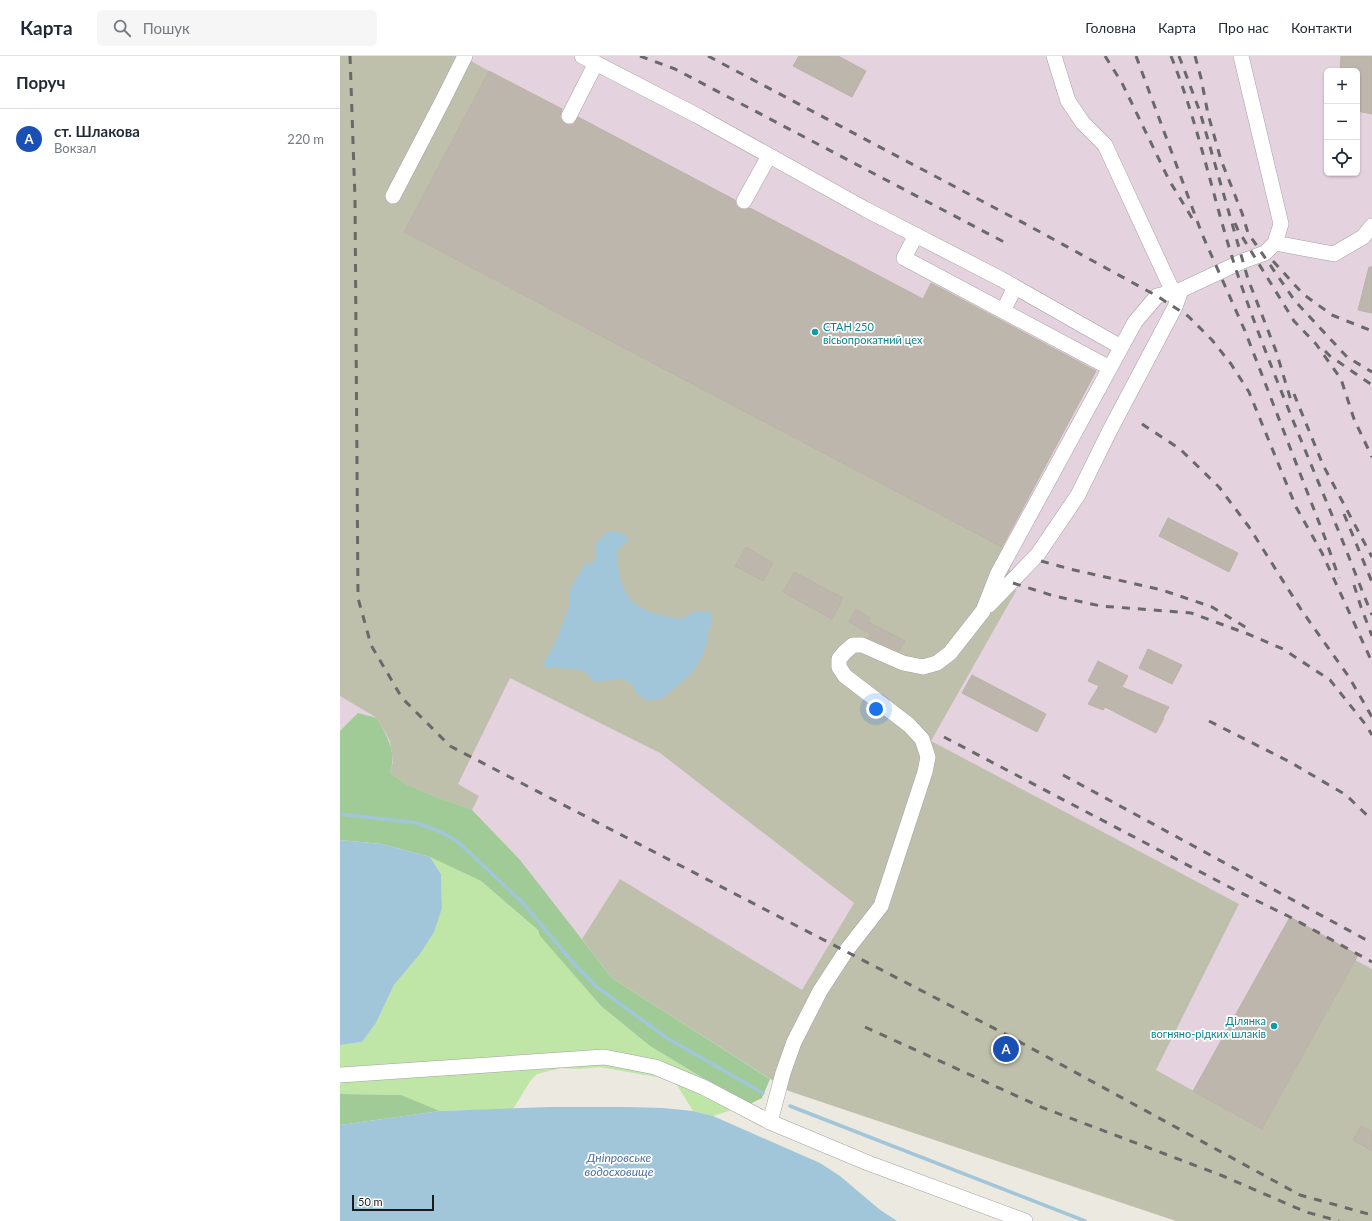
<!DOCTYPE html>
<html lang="uk">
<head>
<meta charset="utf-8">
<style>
  body { margin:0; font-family:Lato,sans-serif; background:#f6f6f7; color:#1f2937 }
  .controls { position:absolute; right:12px; top:12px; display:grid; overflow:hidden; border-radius:6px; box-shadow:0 1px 3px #0004 }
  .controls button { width:36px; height:36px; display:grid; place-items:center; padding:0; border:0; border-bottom:1px solid #e0e1e3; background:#fff; color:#1f2937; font:20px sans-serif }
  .scale { position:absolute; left:12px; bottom:10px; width:82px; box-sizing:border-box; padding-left:4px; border:2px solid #1b1b1b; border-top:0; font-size:11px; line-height:14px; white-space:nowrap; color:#1b1b1b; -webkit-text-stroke:3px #fff; paint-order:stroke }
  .you { position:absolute; left:536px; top:653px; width:14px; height:14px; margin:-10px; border:3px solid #fff; border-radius:50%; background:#1a73e8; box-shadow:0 0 0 6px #1a73e833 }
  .badge { display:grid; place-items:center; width:26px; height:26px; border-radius:50%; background:#ea580c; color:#fff; font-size:13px; font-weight:700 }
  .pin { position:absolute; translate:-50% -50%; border:2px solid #fff; box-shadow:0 1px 4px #0006 }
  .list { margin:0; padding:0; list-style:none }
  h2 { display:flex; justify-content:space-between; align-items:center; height:52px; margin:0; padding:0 16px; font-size:17px }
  h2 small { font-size:13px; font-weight:400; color:#747a83 }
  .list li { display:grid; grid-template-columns:26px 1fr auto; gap:12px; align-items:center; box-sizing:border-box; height:60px; padding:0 16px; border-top:1px solid #e0e1e3 }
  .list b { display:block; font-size:15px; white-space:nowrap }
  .list p { margin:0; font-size:13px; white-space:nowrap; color:#747a83 }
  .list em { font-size:13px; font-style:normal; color:#747a83 }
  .icon { flex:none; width:22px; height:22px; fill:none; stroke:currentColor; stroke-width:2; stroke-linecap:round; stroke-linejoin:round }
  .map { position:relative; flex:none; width:1032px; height:1165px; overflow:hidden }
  header { display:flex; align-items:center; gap:24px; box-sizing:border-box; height:56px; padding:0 20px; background:#fff; border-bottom:1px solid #e0e1e3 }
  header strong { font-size:19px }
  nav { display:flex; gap:22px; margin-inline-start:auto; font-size:14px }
  .search { width:280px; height:36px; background:#f6f6f7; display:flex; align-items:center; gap:10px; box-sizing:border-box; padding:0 14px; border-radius:6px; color:#747a83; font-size:15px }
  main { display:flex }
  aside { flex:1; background:#fff }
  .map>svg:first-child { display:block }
</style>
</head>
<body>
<header>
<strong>Карта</strong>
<div class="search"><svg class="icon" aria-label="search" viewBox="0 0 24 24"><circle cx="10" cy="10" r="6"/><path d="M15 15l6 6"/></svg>Пошук</div>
<nav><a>Головна</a><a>Карта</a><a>Про нас</a><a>Контакти</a></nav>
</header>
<main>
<aside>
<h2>Поруч<small></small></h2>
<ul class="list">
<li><span class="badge" style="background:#1a4fb4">A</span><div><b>ст. Шлакова</b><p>Вокзал</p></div><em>220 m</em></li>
</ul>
</aside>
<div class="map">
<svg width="1032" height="1165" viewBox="0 0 1032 1165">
  <rect width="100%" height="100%" fill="#ece9e0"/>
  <path fill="#e5d2df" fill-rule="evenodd" d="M0 0H1032V1165H836L449 1035 141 825 0 748ZM987 15H1017V117H987Z"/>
  <path fill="#bec0ac" d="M0 0H122L149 15 64 176 663 491 676 535 591 685 899 848 816 1014 922 1073 1015 904 1032 913V1165H836L449 1035 272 922 242 883 280 823 462 934 514 847 320 697 170 622 118 728 139 740 132 754 96 741 66 728 50 717 53 706 50 685 37 662 0 640Z"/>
  <path fill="#bfe5a7" d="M90 801 141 825 198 874 200 880 261 950 310 990 358 1019 410 1048 373 1060 353 1055 334 1024 260 1011 239 1013 221 1012 197 1018 191 1024 173 1053 100 1055 61 1039 0 1038V989L22 986 36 967 54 929 80 898 102 852 101 818Z"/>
  <path fill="#a0ca96" d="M18 657 37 662C47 681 57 695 50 717L66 728 96 741 132 754 180 804 272 922 430 1023 422 1042 410 1048 358 1019 310 990 261 950 200 880 198 874 141 825 90 801 42 788 0 784V675Z
    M0 1038 61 1039 100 1055 0 1069Z"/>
  <path fill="#a2c6d9" d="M267 476H278L288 480 287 486 277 494C279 544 294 556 342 563 354 555 357 553 371 557V569L367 577V587L361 602 352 617 323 642 308 645 297 638 292 628 282 623 255 626 245 616 233 613 202 611 216 585 230 547 229 535 246 506 251 510 256 500V487Z
    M0 784 42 788 90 801 101 818 102 852 94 876 80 898 54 929 36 967 22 986 0 989Z
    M209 1051H288L323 1052 353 1055 373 1060 480 1107 500 1120 539 1153 557 1165H0V1069L100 1055Z"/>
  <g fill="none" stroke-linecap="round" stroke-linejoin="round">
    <path stroke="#a2c6d9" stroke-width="3.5" d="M0 758 77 767 101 776 117 785 181 845 236 910 257 931 327 982 423 1037
      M450 1050 745 1165"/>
  </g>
  <path fill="#bcb6ad" stroke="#bdb2a3" d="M459 0H498L526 15 512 41 453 10Z
    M1001 0H1032V58L1017 55V15H1000Z
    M149 15 222 53 220 61 222 65 225 68 230 69 234 68 238 61 395 144 396 149 400 153 405 154 410 152 583 243 591 227 756 315 662 491 64 176Z
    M1029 211H1032V257L1018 254Z
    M828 462 898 497 889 516 819 480Z
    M406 491 433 507 423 525 395 510Z
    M454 516 503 542 492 563 443 536Z
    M516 553 530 562 528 566 565 585 559 595 529 582 531 578 509 566Z
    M808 593 842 609 832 628 799 612Z
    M758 605 788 620 782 631 829 651 823 662H824L816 677 765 651 763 654 748 648 759 630 748 625Z
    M632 619 706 658 697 676 622 637Z
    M950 861 1018 899 922 1073 853 1035Z
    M1021 1070 1032 1076V1095L1013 1084Z"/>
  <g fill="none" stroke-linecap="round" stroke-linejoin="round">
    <defs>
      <path id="minor" d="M242 0 358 60 525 153 661 223 781 291
        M714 0 728 45 743 67 765 89 833 236
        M229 60 256 7
        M53 140 103 44 125 0
        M404 145 429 100
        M576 179 564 202 770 312
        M935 187 994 198 1023 181 1032 170
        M663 255 675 231
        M649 549 698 498 738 439 769 376 835 251 841 234
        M0 1019 264 1001 315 1011 363 1031 430 1066 528 1107 685 1165
        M430 1066 443 1017 454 986 480 935 506 895 541 850 585 716 588 701 582 683 569 669 505 620 499 611V603L505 596 513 589H522L563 607 583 611 597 607 610 597 643 555 658 517 795 266 817 240 841 234 903 205 925 197 935 187 941 168 901 0"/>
    </defs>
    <use href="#minor" stroke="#a2a2a2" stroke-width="16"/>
    <use href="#minor" stroke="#fff" stroke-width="15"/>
    <path stroke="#696969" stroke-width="3" stroke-dasharray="8 8" stroke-linecap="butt" d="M10 0 15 143 18 542 31 589 62 642 110 690 667 979 960 1139 1032 1159
      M300 0 335 13 664 186
      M368 0 691 171 817 240 848 260 872 284 891 308 909 336 956 451 982 497 1032 606
      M765 0 782 27 829 124 852 162
      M796 0 862 178 905 275 985 482 999 522
      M831 0C862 77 876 159 904 237 931 313 963 389 994 464 1007 495 1019 528 1032 559
      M839 0 860 56 908 223 936 295 952 348
      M855 0 861 22 868 58 881 104 902 157 908 177 955 245 1007 301 1032 316
      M895 167 898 174 954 265 976 288 1001 323 1014 363 1032 401
      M933 205 963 238 992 259 1032 275
      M985 295 990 300 1032 329
      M954 338 983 409 1032 501
      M802 368 840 393 879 431 909 471 962 555 1009 621 1032 661
      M1004 458 1032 526
      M701 505 730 513 822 534 872 551 912 575
      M673 527 714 540 761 550 851 557 908 578 943 593 990 624 1026 669 1032 679
      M1014 529 1021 551 1032 580
      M869 665 950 706 1006 739 1032 764
      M604 681 893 833 950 861 1032 906
      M723 719 1032 887
      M525 971 701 1051 883 1120 966 1156 999 1165"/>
  </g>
  <g fill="#0f9aa8" stroke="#fff" stroke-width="1.5">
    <circle cx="475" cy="276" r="4"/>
    <circle cx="934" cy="970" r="4"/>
  </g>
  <g text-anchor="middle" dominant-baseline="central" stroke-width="3.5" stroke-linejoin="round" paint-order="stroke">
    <g font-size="11" fill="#0d838f" stroke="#fff" text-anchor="start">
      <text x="483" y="270">СТАН 250<tspan x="483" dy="13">вісьопрокатний цех</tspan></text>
      <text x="926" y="964" text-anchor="end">Ділянка<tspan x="926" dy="13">вогняно-рідких шлаків</tspan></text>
    </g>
    <g font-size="12" font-style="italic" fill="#4c6fa5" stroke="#fff">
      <text x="279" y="1101">Дніпровське<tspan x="279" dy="14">водосховище</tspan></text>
    </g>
  </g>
</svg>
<div class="controls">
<button>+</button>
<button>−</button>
<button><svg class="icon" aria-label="locate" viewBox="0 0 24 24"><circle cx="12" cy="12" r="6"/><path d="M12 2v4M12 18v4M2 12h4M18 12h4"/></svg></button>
</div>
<div class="scale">50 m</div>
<div class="you"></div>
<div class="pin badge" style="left:666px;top:993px;background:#1a4fb4">A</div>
</div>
</main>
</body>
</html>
